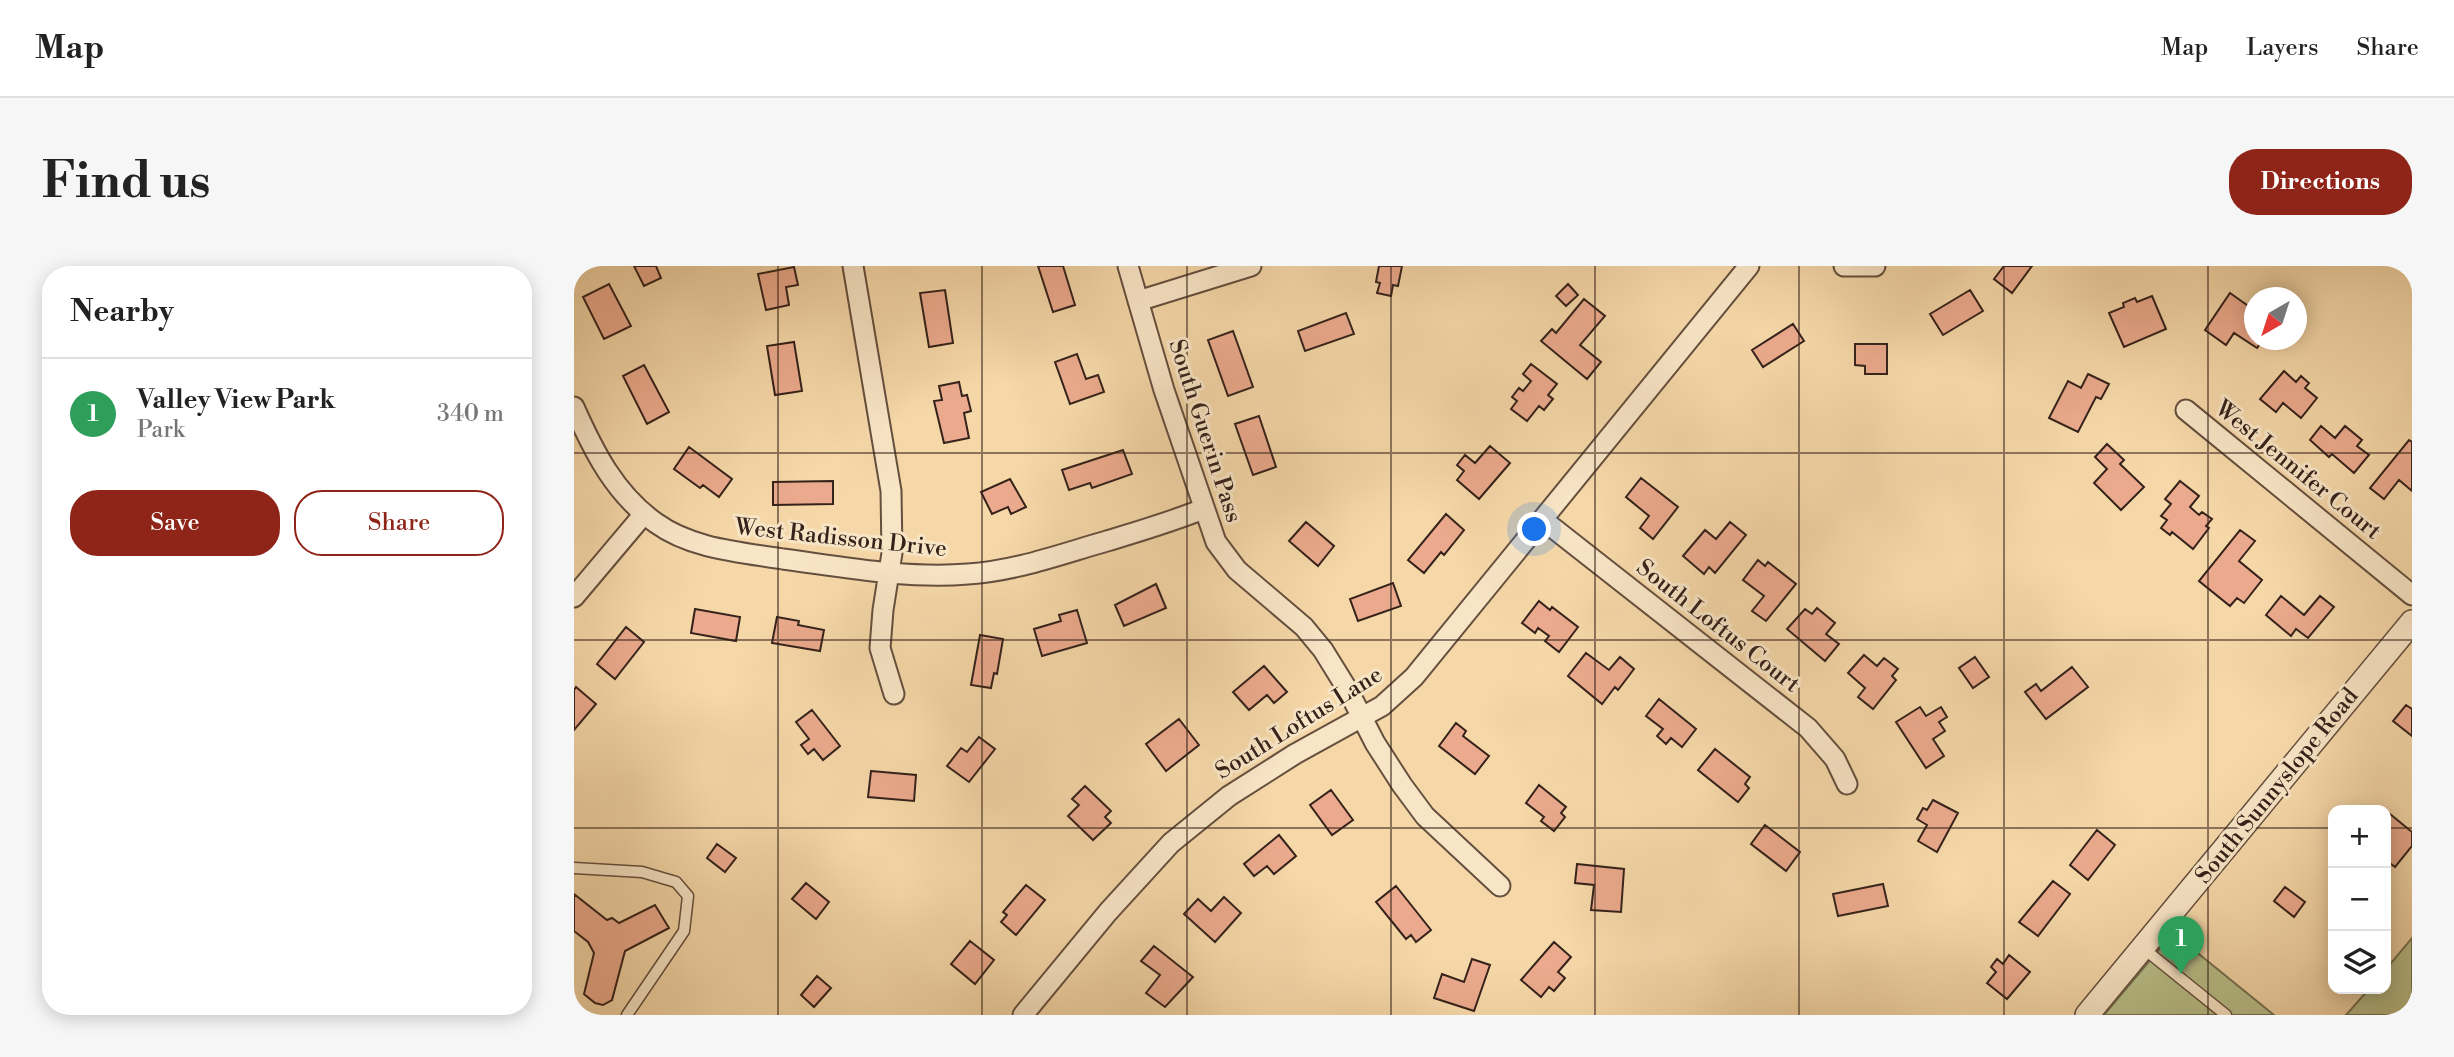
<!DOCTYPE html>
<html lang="en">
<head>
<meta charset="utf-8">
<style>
  body { margin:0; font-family:"Libre Bodoni",serif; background:#f6f6f6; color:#222 }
  .controls { position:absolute; right:21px; bottom:21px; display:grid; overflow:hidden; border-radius:14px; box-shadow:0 4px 18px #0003 }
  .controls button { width:63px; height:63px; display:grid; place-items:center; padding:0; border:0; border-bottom:2px solid #e0e0e0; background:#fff; color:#222; font:35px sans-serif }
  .compass { position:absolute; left:1670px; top:21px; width:63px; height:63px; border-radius:50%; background:#fff; box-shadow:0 4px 18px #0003; rotate:219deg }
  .you { position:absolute; left:961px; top:264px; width:24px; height:24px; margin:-18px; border:5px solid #fff; border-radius:50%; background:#1a73e8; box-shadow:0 0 0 10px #1a73e833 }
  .badge { display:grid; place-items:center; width:46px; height:46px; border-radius:50%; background:#8f2418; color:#fff; font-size:23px; font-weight:700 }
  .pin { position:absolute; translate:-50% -58px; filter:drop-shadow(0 2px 4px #0008) }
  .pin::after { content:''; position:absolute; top:37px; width:24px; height:21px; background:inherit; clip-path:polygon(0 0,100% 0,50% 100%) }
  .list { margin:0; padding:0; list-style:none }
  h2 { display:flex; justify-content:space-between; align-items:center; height:91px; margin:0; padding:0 28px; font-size:30px }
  h2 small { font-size:23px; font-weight:400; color:#767676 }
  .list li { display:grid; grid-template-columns:46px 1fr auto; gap:21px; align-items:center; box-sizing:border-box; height:112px; padding:0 28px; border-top:2px solid #e0e0e0 }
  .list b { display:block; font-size:26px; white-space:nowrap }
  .list p { margin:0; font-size:23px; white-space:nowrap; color:#767676 }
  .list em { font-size:23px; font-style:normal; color:#767676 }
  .actions { display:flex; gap:14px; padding:21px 28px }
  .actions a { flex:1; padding:16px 0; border:2px solid #8f2418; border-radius:28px; text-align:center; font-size:24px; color:#8f2418 }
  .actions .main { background:#8f2418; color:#fff }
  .icon { flex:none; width:38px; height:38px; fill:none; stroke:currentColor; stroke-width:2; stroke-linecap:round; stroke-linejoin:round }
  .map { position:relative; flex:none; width:1838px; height:749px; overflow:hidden; border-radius:28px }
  header { display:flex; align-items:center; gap:42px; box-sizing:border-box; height:98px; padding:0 35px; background:#fff; border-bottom:2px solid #e0e0e0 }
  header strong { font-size:33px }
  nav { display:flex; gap:38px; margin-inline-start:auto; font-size:24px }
  .intro { display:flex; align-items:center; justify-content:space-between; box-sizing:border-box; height:168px; padding:0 42px }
  h1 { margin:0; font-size:49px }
  .button { padding:18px 32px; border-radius:28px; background:#8f2418; color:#fff; font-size:24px; font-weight:700 }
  main { display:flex; gap:42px; padding:0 42px }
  aside { flex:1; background:#fff; border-radius:28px; box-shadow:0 4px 18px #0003 }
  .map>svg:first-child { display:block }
</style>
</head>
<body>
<header>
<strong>Map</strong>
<nav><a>Map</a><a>Layers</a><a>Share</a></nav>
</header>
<div class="intro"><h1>Find us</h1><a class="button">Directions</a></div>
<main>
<aside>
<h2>Nearby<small></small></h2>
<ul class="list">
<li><span class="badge" style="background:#2e9e5b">1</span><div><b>Valley View Park</b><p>Park</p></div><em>340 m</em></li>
</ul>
<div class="actions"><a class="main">Save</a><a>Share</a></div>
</aside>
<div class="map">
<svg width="1838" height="749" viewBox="0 0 1838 749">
  <rect width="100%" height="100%" fill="#f5d7a8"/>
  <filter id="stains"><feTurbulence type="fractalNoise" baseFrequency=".00286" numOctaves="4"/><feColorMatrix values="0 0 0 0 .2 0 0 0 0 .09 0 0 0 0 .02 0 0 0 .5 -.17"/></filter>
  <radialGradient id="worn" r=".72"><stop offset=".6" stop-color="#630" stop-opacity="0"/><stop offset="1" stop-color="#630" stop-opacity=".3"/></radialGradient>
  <path fill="#b8bf8a" stroke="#767052" stroke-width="2" d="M1599 667 1700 749H1530Z
    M1838 672V749H1772L1795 723H1812V703Z"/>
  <path fill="#ebaa8d" stroke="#35221b" stroke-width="2" d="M60 0H82L87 12 70 20Z
    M464 0H489L501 39 479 46Z
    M805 0H828L824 20 819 19 817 30 803 27 806 17 802 16Z
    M1430 0H1458L1438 27 1420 13Z
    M220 1 224 19 212 21 215 39 192 44 184 8Z
    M35 18 57 60 30 73 9 31Z
    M994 18 1004 29 992 40 982 30Z
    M371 24 379 77 355 81 346 27Z
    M1396 24 1409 45 1369 69 1356 48Z
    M1656 27 1680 44V74H1689L1683 82 1660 67 1652 79 1631 64Z
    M1578 30 1592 63 1550 81 1535 47 1550 41 1549 37 1561 32 1563 36Z
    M1010 33 1031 50 1006 79 1027 96 1013 113 967 75 978 63 982 67Z
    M772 47 780 68 731 85 724 65Z
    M1219 58 1230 75 1189 101 1178 84Z
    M659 65 679 121 654 130 634 74Z
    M220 76 228 125 201 129 193 80Z
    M1281 78H1313V108H1291V100L1281 99Z
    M503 88 512 113 524 109 530 126 496 138 481 96Z
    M957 98 983 118 974 129 979 133 970 144 965 140 953 155 937 143 943 135 938 131 945 122 949 125 957 115 949 108Z
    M70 99 95 146 73 158 49 110Z
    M1710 105 1722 116 1727 110 1735 117 1731 122 1743 132 1727 152 1709 137 1702 146 1686 133Z
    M1514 108 1535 118 1527 133 1522 131 1504 166 1475 152 1494 115 1507 122Z
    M385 116 388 130 393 129 397 145 390 147 395 172 370 177 360 135 368 134 365 120Z
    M685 150 702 201 679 209 661 158Z
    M1747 160 1761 172 1771 160 1788 174 1783 180 1795 189 1780 207 1758 188 1755 191 1736 174Z
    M1835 174 1838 176V225L1825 214 1810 233 1796 222Z
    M1533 178 1550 194 1546 198 1570 221 1547 244 1520 217 1533 203 1521 191Z
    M916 180 936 197 905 233 883 214 890 205 883 199 891 189 901 197Z
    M115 181 158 213 145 231 129 219 126 222 100 203Z
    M549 184 558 208 518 222 516 217 495 224 488 204Z
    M1067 212 1104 241 1079 273 1066 262 1075 250 1052 231Z
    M436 213 452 241 437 248 434 241 418 248 407 226Z
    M259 215V238L199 239V216Z
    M1606 215 1625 230 1616 241 1625 249 1628 246 1638 253 1632 260 1635 262 1619 283 1598 266 1596 269 1587 262 1593 254 1587 250 1597 238 1591 233Z
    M872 248 890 264 870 289 867 286 850 307 834 294Z
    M732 256 760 280 744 300 715 275Z
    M1156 256 1172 269 1141 307 1135 301 1130 308 1109 290 1131 264 1142 273Z
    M1666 264 1681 275 1665 295 1688 314 1670 337 1663 332 1656 340 1625 315Z
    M1184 294 1191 300 1194 296 1222 318 1192 355 1178 345 1190 330 1169 314Z
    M819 317 827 340 784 355 776 333Z
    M582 318 592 342 550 360 541 339Z
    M1707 330 1730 349 1746 330 1760 341 1734 372 1722 363 1717 370 1692 349Z
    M965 335 976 344 978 341 1004 361 985 386 971 375 975 370 964 362 961 367 948 357Z
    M1243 342 1261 357 1252 368 1265 378 1251 395 1213 363 1231 343 1238 348Z
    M121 343 166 351 162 375 117 367Z
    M503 344 513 377 468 390 460 363 487 355 485 349Z
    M203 351 225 355 224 359 250 364 246 385 198 377Z
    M52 361 70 376 41 413 23 398Z
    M406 369 429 373 423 408 420 407 417 422 397 419Z
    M1012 387 1035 404 1046 391 1060 403 1044 424 1041 421 1028 438 994 410Z
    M1290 389 1303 400 1310 392 1324 403 1318 410 1322 414 1299 443 1284 431 1291 422 1274 407Z
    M1401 391 1415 411 1399 422 1385 402Z
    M690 400 713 426 700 437 693 429 675 444 659 426Z
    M1498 401 1514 421 1472 453 1451 426 1462 418 1467 425Z
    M2 421 22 438 0 464V424Z
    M1085 433 1122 463 1108 481 1097 472 1092 478 1083 470 1089 463 1072 450Z
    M1832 439 1838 443V470L1819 455Z
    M1346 441 1352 450 1367 441 1373 451 1365 456 1371 465 1359 473 1370 490 1352 502 1322 456Z
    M238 444 266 480 249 494 240 483 234 488 227 479 235 473 222 456Z
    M605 453 625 479 592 505 572 478Z
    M882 457 892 465 889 470 915 490 901 508 865 480Z
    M405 471 421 483 395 516 373 500 387 482 393 486Z
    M1141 483 1176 511 1171 518 1175 522 1164 536 1124 504Z
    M297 505 342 509 340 535 294 531Z
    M965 519 992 541 987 547 991 551 980 565 967 555 970 551 952 537Z
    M511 520 537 545 531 551 537 557 519 574 494 550 505 539 498 533Z
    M757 524 779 554 758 569 736 539Z
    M1359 534 1384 547 1363 586 1344 575 1353 559 1343 553 1349 542 1353 544Z
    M1816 548 1838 566V580L1821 601 1812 594V553Z
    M1191 559 1226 586 1212 605 1177 578Z
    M1523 564 1541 579 1514 614 1496 599Z
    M705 569 722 590 700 608 693 600 680 610 670 598Z
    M143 578 162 592 151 606 133 592Z
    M1003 598 1050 603 1047 646 1017 644 1020 619 1001 617Z
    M1479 615 1496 628 1464 670 1445 656Z
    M232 617 255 636 242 653 218 633Z
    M1309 618 1314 640 1264 650 1259 628Z
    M452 619 471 634 442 669 427 656 433 649 429 646Z
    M822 620 857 664 842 676 837 669 832 673 802 636Z
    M1711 621 1731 636 1720 651 1700 635Z
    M0 628 33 654 38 652 45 657 81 639 95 662 51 685 38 734 29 739 21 737 10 728 20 687 14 676 0 665Z
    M650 631 667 647 641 676 610 648 624 633 637 645Z
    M396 675 420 694 401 718 377 698Z
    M980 676 997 691 984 706 991 712 980 725 975 721 967 731 947 714Z
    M580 680 619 711 591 741 572 727 586 709 567 695Z
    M1435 689 1456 706 1433 733 1413 717 1422 706 1417 701 1423 693 1429 698Z
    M898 693 916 699 900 745 860 732 868 708 890 716Z
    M243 710 257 722 240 741 227 729Z"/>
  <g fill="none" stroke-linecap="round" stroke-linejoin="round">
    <defs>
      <path id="service" d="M0 602 68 606 102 616 114 630 110 665 53 749
        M1569 682 1652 749"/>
      <path id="minor" d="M279 0 317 225 318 287 309 344 306 382 320 428
        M554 0 590 124 642 276 663 304 730 361 749 384 775 426 801 477 828 519 851 550 926 620
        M1270 0H1301
        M564 35 677 0
        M0 141C20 186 41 228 82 257 118 283 166 286 209 293 269 301 333 313 394 308 442 305 487 288 533 275 566 265 597 256 629 243
        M1612 144 1838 329
        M969 254 1234 462 1261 493 1273 518
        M0 331 70 248
        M449 749 534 646 597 577 655 530 721 488 808 440 840 411 1175 0"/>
      <path id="tertiary" d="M1513 749 1838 356"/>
    </defs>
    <use href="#service" stroke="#654f3e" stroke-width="13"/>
    <use href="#minor" stroke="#654f3e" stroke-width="23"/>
    <use href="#tertiary" stroke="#654f3e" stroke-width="26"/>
    <use href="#service" stroke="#f8e5c6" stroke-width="10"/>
    <use href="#minor" stroke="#f8e5c6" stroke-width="19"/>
    <use href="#tertiary" stroke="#f8e5c6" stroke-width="23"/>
  </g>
  <path fill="none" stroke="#35221b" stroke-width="2" stroke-opacity="0.55" d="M204 0V749M408 0V749M613 0V749M817 0V749M1021 0V749M1225 0V749M1430 0V749M1634 0V749M0 187H1838M0 374H1838M0 562H1759M1812 562H1838"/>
  <g text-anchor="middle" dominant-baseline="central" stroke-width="6" stroke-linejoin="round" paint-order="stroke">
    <g font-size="23" fill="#35221b" stroke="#f8e5c6">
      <text transform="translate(631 165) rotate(72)">South Guerin Pass</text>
      <text transform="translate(1724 204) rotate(39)">West Jennifer Court</text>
      <text transform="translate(267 272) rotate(6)">West Radisson Drive</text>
      <text transform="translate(1144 360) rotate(38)">South Loftus Court</text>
      <text transform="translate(725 457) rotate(-32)">South Loftus Lane</text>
      <text transform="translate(1703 520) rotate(-51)">South Sunnyslope Road</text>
    </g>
  </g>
  <rect width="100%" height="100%" filter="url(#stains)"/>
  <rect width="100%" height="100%" fill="url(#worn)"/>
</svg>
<div class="controls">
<button>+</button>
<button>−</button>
<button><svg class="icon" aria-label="layers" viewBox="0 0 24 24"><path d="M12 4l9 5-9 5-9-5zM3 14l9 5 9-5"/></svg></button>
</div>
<svg class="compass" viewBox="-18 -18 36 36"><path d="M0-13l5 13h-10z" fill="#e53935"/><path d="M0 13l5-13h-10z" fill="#767676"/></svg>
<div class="you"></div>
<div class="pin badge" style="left:1607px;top:708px;background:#2e9e5b">1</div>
</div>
</main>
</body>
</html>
